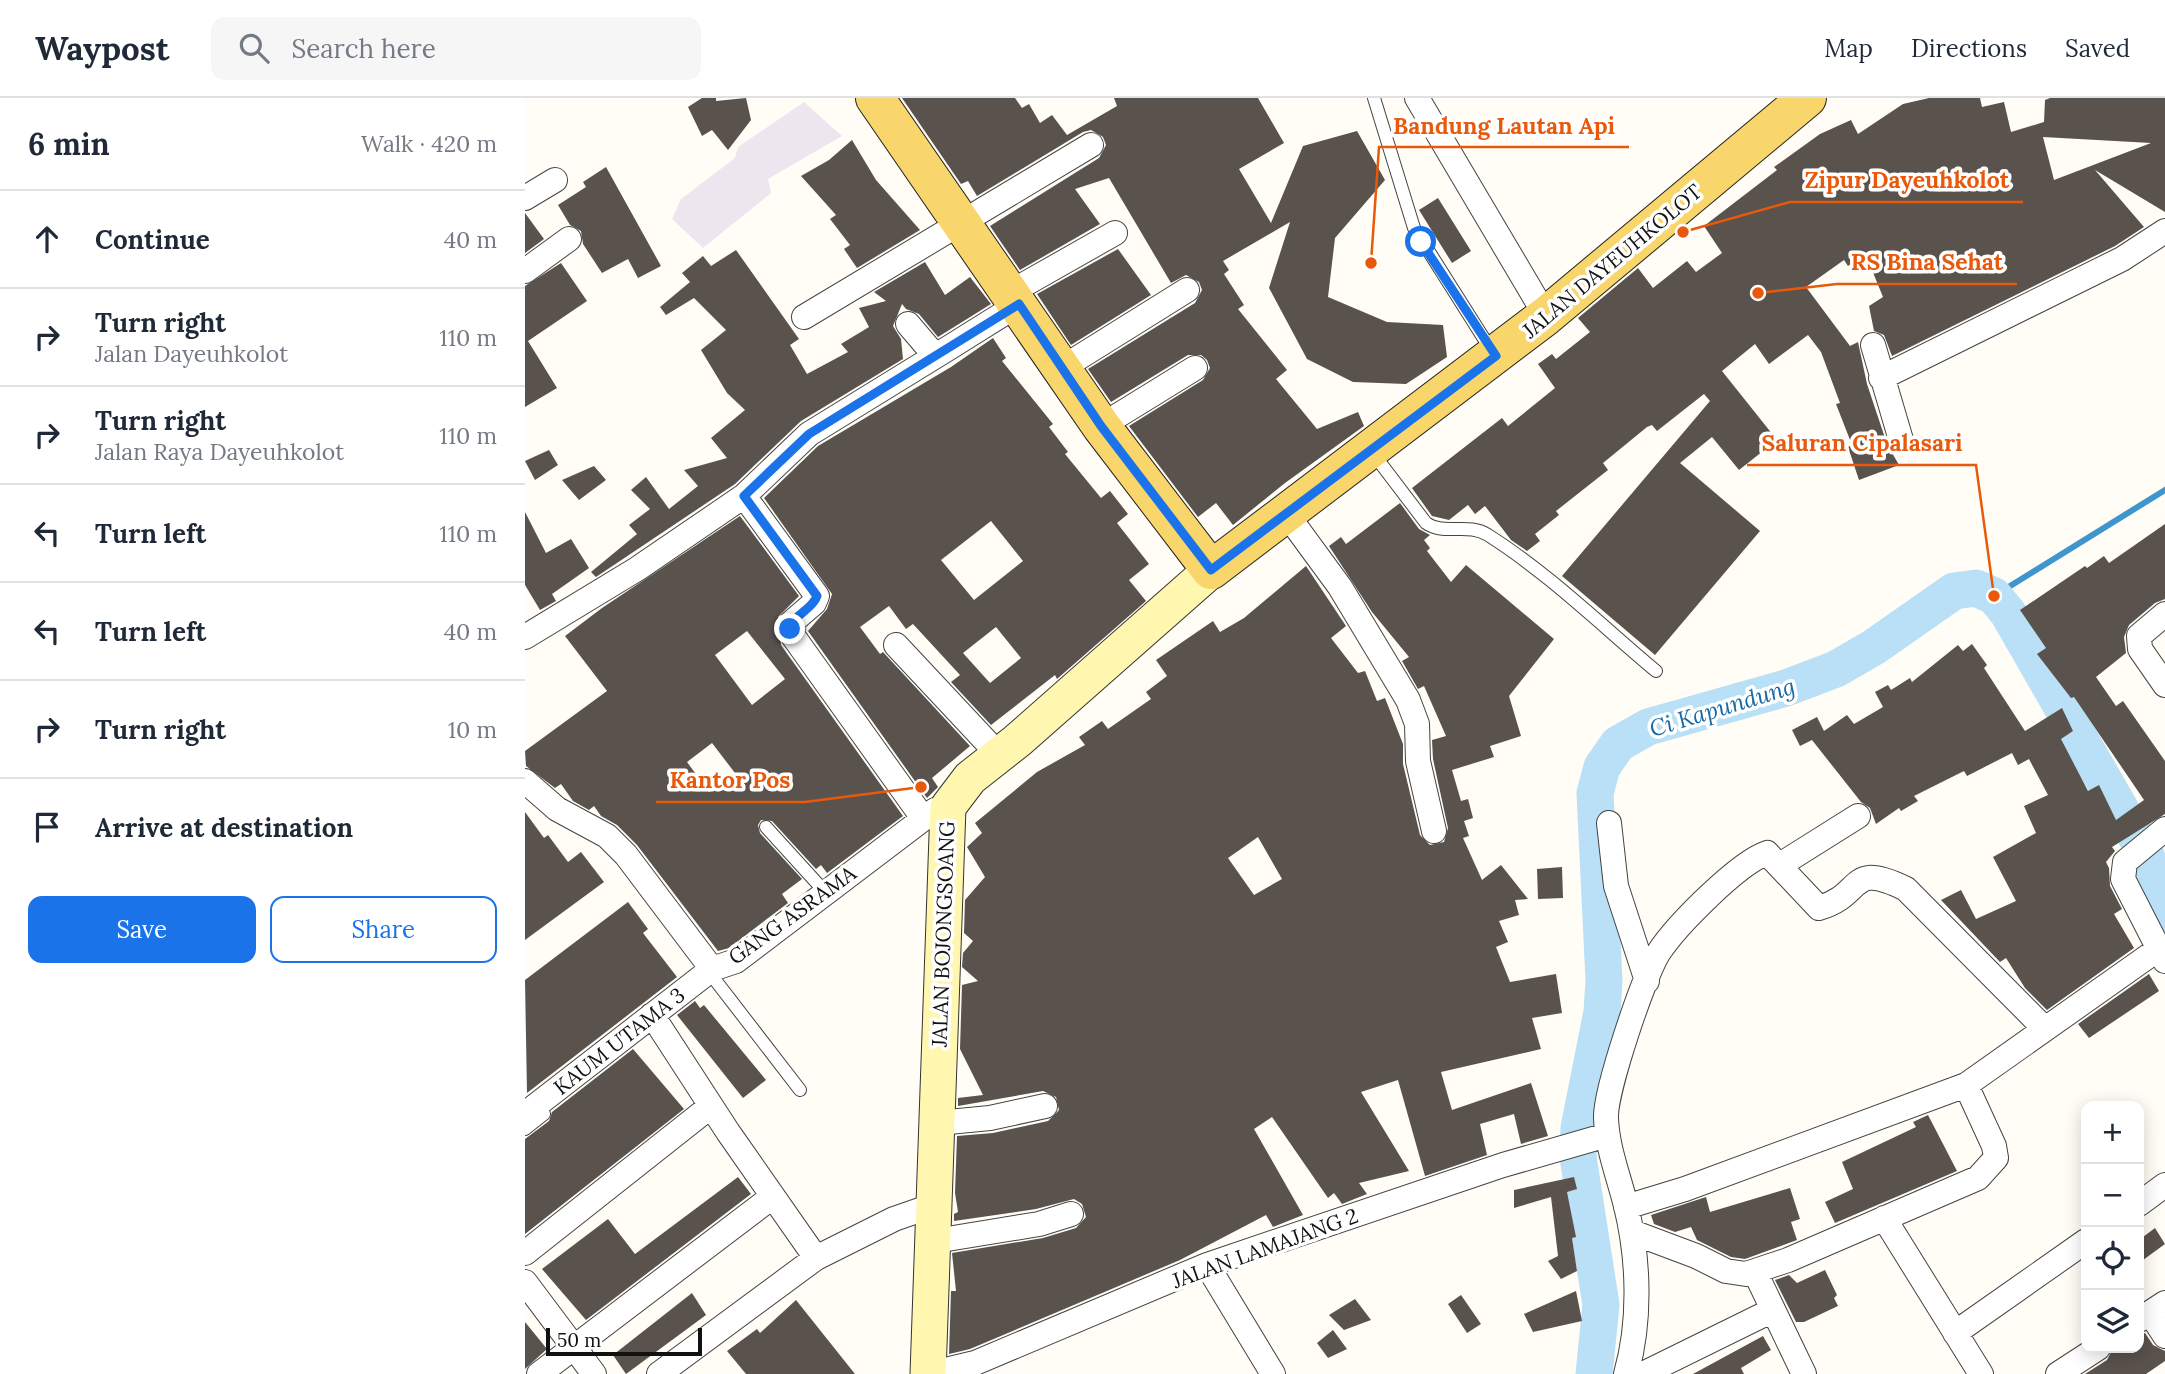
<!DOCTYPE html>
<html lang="en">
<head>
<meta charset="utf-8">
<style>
  body { margin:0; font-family:Lora,serif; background:#f6f6f7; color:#1f2937 }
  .controls { position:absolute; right:21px; bottom:21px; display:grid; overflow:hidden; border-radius:14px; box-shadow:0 4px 18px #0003 }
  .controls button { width:63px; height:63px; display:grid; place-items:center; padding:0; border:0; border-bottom:2px solid #e0e1e3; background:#fff; color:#1f2937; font:35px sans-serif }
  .scale { position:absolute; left:21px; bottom:18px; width:156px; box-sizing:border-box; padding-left:7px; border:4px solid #111; border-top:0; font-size:19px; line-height:24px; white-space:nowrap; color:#111; -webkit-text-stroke:5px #fff; paint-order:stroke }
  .stop { position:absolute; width:21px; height:21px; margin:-16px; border:5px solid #1a73e8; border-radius:50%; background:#fff }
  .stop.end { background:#1a73e8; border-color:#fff; box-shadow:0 2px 7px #0008 }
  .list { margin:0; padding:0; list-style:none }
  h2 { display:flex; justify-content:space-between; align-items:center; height:91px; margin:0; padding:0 28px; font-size:30px }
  h2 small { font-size:23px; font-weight:400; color:#747a83 }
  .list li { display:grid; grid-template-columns:46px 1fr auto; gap:21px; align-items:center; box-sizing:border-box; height:98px; padding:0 28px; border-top:2px solid #e0e1e3 }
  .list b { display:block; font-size:26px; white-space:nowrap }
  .list p { margin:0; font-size:23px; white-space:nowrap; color:#747a83 }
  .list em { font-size:23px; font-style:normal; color:#747a83 }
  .actions { display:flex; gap:14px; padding:21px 28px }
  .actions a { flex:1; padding:16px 0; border:2px solid #1a73e8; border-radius:14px; text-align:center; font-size:24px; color:#1a73e8 }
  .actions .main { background:#1a73e8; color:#fff }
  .icon { flex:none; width:38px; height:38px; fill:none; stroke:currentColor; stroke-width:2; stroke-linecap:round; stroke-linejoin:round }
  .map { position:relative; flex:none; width:1640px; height:1276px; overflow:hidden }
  header { display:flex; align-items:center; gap:42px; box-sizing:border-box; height:98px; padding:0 35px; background:#fff; border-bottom:2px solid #e0e1e3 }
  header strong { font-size:33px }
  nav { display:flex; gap:38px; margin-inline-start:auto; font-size:24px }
  .search { width:490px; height:63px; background:#f6f6f7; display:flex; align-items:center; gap:18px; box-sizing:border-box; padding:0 24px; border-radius:14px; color:#747a83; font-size:26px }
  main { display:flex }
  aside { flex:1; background:#fff }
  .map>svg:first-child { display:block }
</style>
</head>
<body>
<header>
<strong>Waypost</strong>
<div class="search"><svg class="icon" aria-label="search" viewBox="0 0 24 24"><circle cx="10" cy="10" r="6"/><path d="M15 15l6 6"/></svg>Search here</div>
<nav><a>Map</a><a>Directions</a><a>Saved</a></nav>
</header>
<main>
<aside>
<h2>6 min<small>Walk · 420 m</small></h2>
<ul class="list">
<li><svg class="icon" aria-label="ahead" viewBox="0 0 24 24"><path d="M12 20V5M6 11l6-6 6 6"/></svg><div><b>Continue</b></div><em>40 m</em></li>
<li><svg class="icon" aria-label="right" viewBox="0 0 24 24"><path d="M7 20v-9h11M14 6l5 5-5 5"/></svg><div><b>Turn right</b><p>Jalan Dayeuhkolot</p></div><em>110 m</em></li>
<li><svg class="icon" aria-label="right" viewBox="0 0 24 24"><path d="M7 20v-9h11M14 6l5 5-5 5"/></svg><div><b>Turn right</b><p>Jalan Raya Dayeuhkolot</p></div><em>110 m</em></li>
<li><svg class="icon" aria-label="left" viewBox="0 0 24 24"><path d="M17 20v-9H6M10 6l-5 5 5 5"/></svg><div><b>Turn left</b></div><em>110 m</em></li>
<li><svg class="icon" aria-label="left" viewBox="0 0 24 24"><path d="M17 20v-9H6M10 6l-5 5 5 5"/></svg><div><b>Turn left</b></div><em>40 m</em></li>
<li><svg class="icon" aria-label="right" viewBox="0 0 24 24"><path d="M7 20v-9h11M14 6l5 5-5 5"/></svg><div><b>Turn right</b></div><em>10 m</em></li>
<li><svg class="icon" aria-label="arrive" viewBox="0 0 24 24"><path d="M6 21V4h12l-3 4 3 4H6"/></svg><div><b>Arrive at destination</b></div></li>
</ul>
<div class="actions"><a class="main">Save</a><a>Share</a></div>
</aside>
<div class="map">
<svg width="1640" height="1276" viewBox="0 0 1640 1276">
  <rect width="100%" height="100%" fill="#fffdf5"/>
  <path fill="#eee6ef" d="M279 4 317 38 243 81 246 95 178 150 147 121 156 101 210 60 213 49Z"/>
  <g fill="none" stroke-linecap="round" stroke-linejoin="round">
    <path stroke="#3f96cf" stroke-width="6" d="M1469 498 1640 392"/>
    <path stroke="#b9e0f7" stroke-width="37" d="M1069 1276 1076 1207 1053 1059 1054 1030 1077 914 1079 882 1070 695 1077 669 1093 646 1123 629 1261 590 1311 571 1349 549 1429 493 1451 490 1469 498 1483 515 1620 754 1640 817"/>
  </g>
  <path fill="#5a524d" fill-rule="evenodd" d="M177 0H191V3L221 0 226 22 203 52 187 32 177 38 163 9Z
    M377 0H490L497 10 504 6 515 25 527 17 542 37 592 8 589 0H733L759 45 714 71 746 125 778 48 832 33 860 82 810 140 803 199 862 224 918 227 922 259 881 286 828 284 782 261 744 190 765 124 698 163 704 172 699 176 719 207 713 211 762 272 751 281 792 331 833 314 839 328 760 385 708 427 691 405 673 419 604 328 678 282 685 270 682 262 676 257H663L586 304 563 271 670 205 677 192 674 184 661 177 646 185 584 80 550 91 575 126 495 172 465 128 574 60 581 47 578 39 566 32 558 34 452 98 443 83 436 86Z
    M1404 0H1455L1457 9 1479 4 1486 34 1519 24 1520 2 1525 0H1640V114L1570 72 1619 129 1590 148 1367 258 1359 237 1349 233 1344 208 1358 199 1340 155 1323 168 1319 162 1281 189 1325 248 1333 244 1342 286 1362 346 1374 367 1334 382 1323 349 1327 347 1311 306 1315 305 1296 254 1283 237 1244 266 1230 246 1197 273 1252 342 1214 372 1187 339 1155 365 1235 433 1130 557 1037 478 1185 303 1179 296 1132 333 1127 327 1122 329 1078 365 1083 372 1031 413 1034 417 1010 436 1015 443 1002 453 986 442 960 408 950 416 943 407 924 422 907 418 887 390 977 320 983 328 1030 290 1013 266 1027 256 1031 261 1065 234 1053 220 1113 170 1128 190 1162 163 1171 174 1197 155 1179 128 1252 72 1249 69 1295 36 1326 22 1333 36 1378 6ZM1518 39 1626 45 1529 82Z
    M327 42 351 82 395 132 332 170 319 151 325 147 305 121 311 117 276 78 304 62Z
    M81 69 136 168 113 180 103 161 77 175 58 146 56 133 45 127 33 107 61 89 58 84Z
    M913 100 946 153 927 165 894 112Z
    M0 115 19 141 0 155Z
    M593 151 626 197 546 247 512 196Z
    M211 152 274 241 265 247 282 276 323 254 316 246 344 229 334 210 361 203 349 194 400 164 420 197 445 179 466 206 413 239 394 216 381 211 377 206 368 228 376 241 378 261 276 323 210 386 71 479 66 474 112 436 104 427 125 411 106 392 121 379 144 411 173 388 159 372 202 360 186 340 220 312 202 295 176 252 201 232 169 200 141 217 135 209 165 184 157 175 178 158 186 168Z
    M36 165 62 203 3 243 32 290 0 309V188Z
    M468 240 481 260 477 263 528 326 524 329 543 354 540 356 576 400 585 393 603 416 592 425 624 466 604 482 621 503 532 581 530 577 466 627 426 584 435 577 388 526 381 531 364 508 335 529 355 556 358 554 445 648 407 680 413 689 402 700 283 533 302 511 307 496 239 400 293 348 426 269ZM466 423 498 463 449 502 416 462ZM471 529 496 560 465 585 438 555Z
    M24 352 33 367 10 382 0 363Z
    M69 368 81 382 54 402 37 382Z
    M875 405 894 431 905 437 899 442 905 450 902 453 926 484 941 467 1029 541 984 598 996 638 965 648 969 659 927 672 936 703 943 701 948 720 939 723 944 738 938 740 957 782 976 767 1003 801 990 802 994 817 974 823 983 844 971 849 985 884 1031 876 1037 915 1007 920 1016 951 916 974 927 1012 1006 985 1023 1038 996 1046 989 1016 955 1026 962 1057 900 1078 873 982 836 994 884 1073 834 1085 842 1096 817 1106 809 1095 803 1100 747 1019 729 1031 778 1117 748 1129 741 1117 655 1162 445 1251 424 1256 426 1193H431L427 1155 518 1140 551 1130 561 1119 557 1106 549 1101 511 1111 429 1123V1116L433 1114 430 1095 432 1038 468 1035 523 1023 534 1012 531 999 518 993 433 1008V1000L458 997 435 951 437 887 453 883 437 869 438 855 448 843 439 835 440 802 460 779 442 749 457 735 450 725 512 674 560 647 554 639 577 623 583 631 626 601 621 594 642 578 631 562 688 523 695 534 719 520 781 468 821 528 806 540 833 575 840 573 852 603 860 600 878 646V666L895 737 905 747 919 744 923 730 908 661 907 642 921 638 899 588 893 591 877 563 884 559 847 514 804 448 816 439 821 446ZM733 739 757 781 729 797 703 760Z
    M0 414 21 455 46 441 64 470 27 496 31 503 15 512 0 487Z
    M215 418 274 498 253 519 256 547 378 718 302 775 296 767 291 771 247 723 236 722 233 727 235 735 277 781 257 796 263 805 204 850 193 853 112 747 92 727 76 718 69 708 64 712 48 703 36 686 30 690 1 668 0 653 82 593 40 538 77 510ZM222 533 260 581 227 607 190 557ZM187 645 210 675 184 694 162 664Z
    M1640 426V501L1630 505 1604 527 1599 539 1601 555 1571 579 1591 608 1598 603 1640 663V716L1587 749 1590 753 1581 764 1584 770 1585 788 1597 811 1589 816 1609 850 1522 912 1500 890 1481 860 1475 864 1416 802 1436 792 1451 821 1491 803 1468 759 1511 735 1499 708 1523 697 1504 661 1493 667 1487 655 1442 678 1439 673 1389 698 1393 703 1376 713 1374 710 1351 726 1345 710 1336 704 1287 642 1275 648 1267 632 1292 619 1299 633 1322 617 1329 626 1358 609 1350 594 1363 587 1366 592 1385 580 1387 584 1433 547 1438 553 1447 546 1462 567 1459 570 1500 633 1537 610 1548 633 1536 641 1563 693 1574 687 1591 722 1619 702 1549 599 1546 600 1512 556 1521 550 1495 512 1560 468 1562 470 1579 458 1584 465Z
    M0 714 19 740 23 737 43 764 56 754 79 784 0 842Z
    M1037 769 1038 800 1013 801 1012 771Z
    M103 804 123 831 118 835 152 879 2 995 0 882Z
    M1624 876 1634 893 1564 940 1553 926Z
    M170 903 175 910 179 907 241 982 218 1000 152 917Z
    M108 951 159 1011 0 1136V1041L24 1023 27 1014Z
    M1403 1017 1432 1073 1310 1125 1300 1104 1328 1091 1317 1064 1391 1029 1388 1024Z
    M213 1079 226 1096 61 1222 17 1171 83 1121 110 1156Z
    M1049 1079 1052 1091 1042 1094 1051 1139 1047 1140 1052 1173 1036 1181 1023 1163 1033 1158 1026 1099 989 1110V1092Z
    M1265 1090 1275 1121 1266 1124 1272 1142 1220 1161 1206 1159 1172 1142 1166 1129 1150 1134 1129 1126 1126 1117 1181 1099 1185 1114Z
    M1630 1130 1640 1146 1614 1165V1142Z
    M1300 1172 1312 1197 1309 1200 1313 1208 1279 1224H1271L1250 1182 1264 1177 1272 1185Z
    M1051 1193 1057 1223 1008 1234 999 1216Z
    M167 1195 181 1217 101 1276 88 1257Z
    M936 1197 956 1226 942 1235 923 1206Z
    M830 1201 846 1222 819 1232 804 1217Z
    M271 1202 330 1276H221L202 1253 232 1231 235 1235Z
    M0 1224 22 1251 0 1271Z
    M808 1232 822 1251 803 1260 792 1245Z
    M1620 1235 1628 1247 1640 1253V1263L1621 1276H1560L1582 1262 1588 1250H1614V1237Z
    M1238 1238 1246 1252 1216 1270 1219 1276H1168Z"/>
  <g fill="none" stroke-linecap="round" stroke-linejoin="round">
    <defs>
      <path id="service" d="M849 0 889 130 968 255
        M847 354 901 425C919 438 943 424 963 437 1023 475 1076 527 1131 573
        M241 729 301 795
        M184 874 275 992
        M0 1031 19 1016"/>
      <path id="minor" d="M892 0 1021 218
        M0 100 30 82
        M0 173 44 141
        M486 194 590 135
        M279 219 566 47
        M383 226 406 253 414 256 494 206
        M1348 247 1376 342
        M537 270 662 192
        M1356 280 1597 161 1640 133
        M576 328 670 270
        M760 414 815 489 883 602 892 626 893 663 909 733
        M1640 516 1614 538 1615 551 1640 587
        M0 539 112 471 219 398
        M371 547 473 656
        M0 683 32 711 82 738 101 757 187 871
        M398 720 268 538 267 524 289 505 292 498 219 398 284 336 414 256
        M1084 725 1091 788 1122 883
        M1640 731 1600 764 1598 781 1640 863
        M1255 767 1333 718
        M127 917 203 1034 291 1160
        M0 1016 187 871 211 863 410 712
        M413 1025 465 1020 520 1008
        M1614 1106 1640 1087
        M1101 1109 1160 1091 1441 987 1632 852
        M1359 1120 1456 1276
        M1107 1134 1171 1158 1201 1173 1221 1176 1263 1162 1453 1080 1471 1060 1469 1048 1441 987
        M410 1143 514 1126 546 1116
        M0 1155 186 1008
        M682 1167 748 1276
        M1230 1174 1279 1276
        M0 1184 69 1276
        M1625 1215 1640 1238
        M1614 1222 1640 1205
        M1430 1235 1561 1143
        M14 1276 247 1099
        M134 1276 291 1160 369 1121 412 1106
        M404 1276 450 1265 682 1167 978 1067 1082 1037
        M1101 1276C1116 1223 1114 1161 1101 1108 1094 1079 1082 1050 1081 1020 1080 993 1119 877 1134 854 1151 828 1213 765 1242 755L1294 810C1340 797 1322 762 1381 791L1519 930
        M1118 1276 1248 1212
        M1533 1276 1573 1250"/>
      <path id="secondary" d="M403 1276 423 709 445 680 492 643 686 472"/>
      <path id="primary" d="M350 0 576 328 686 472 1021 218 1282 0"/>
    </defs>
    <use href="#service" stroke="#444" stroke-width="14"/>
    <use href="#minor" stroke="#444" stroke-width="26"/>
    <use href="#secondary" stroke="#333" stroke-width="37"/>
    <use href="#primary" stroke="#222" stroke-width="40"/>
    <use href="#service" stroke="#fff" stroke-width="12"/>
    <use href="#minor" stroke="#fff" stroke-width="24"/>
    <use href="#secondary" stroke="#fff6b0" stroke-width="35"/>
    <use href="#primary" stroke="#f9d66b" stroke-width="38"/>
  </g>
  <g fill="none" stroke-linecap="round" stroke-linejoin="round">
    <path stroke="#1a73e8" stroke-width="9" d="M265 531C269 516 287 512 292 498L219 398 284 336 494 206 576 328 686 472 971 258 896 144"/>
  </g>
  <g text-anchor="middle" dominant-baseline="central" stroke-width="7" stroke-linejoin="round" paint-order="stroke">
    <g font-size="21" fill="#111" stroke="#fff">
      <text transform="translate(1087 163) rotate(-40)">JALAN DAYEUHKOLOT</text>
      <text transform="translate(267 817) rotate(-36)">GANG ASRAMA</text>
      <text transform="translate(418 836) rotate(-88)">JALAN BOJONGSOANG</text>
      <text transform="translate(94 943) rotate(-38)">KAUM UTAMA 3</text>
      <text transform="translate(740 1150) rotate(-20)">JALAN LAMAJANG 2</text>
    </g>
    <g font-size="23" font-style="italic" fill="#1768a6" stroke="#fff">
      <text transform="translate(1197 609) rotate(-17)">Ci Kapundung</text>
    </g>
  </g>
  <path fill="none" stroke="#e8590c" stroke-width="2.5" d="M846 165L854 49H1104M1158 134L1265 104H1498M1233 195L1312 186H1492M1469 498L1451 367H1222M396 689L280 704H131"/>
  <g fill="#e8590c" stroke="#fff" stroke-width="2.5">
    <circle cx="846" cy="165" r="7"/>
    <circle cx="1158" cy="134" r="7"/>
    <circle cx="1233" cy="195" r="7"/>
    <circle cx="1469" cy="498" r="7"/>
    <circle cx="396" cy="689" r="7"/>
  </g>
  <g font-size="23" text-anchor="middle" font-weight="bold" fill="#e8590c" stroke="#fff" stroke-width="7" stroke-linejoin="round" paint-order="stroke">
    <text x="979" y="36">Bandung Lautan Api</text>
    <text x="1382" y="90">Zipur Dayeuhkolot</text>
    <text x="1402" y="172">RS Bina Sehat</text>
    <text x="1337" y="353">Saluran Cipalasari</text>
    <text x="205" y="690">Kantor Pos</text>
  </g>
</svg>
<div class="controls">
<button>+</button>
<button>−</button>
<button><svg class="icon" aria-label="locate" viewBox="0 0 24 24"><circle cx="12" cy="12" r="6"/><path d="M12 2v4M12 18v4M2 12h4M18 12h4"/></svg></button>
<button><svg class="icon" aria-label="layers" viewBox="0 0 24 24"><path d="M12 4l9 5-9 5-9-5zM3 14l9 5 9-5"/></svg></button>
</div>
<div class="scale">50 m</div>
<div class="stop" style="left:896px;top:144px"></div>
<div class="stop end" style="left:265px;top:531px"></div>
</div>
</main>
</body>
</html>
